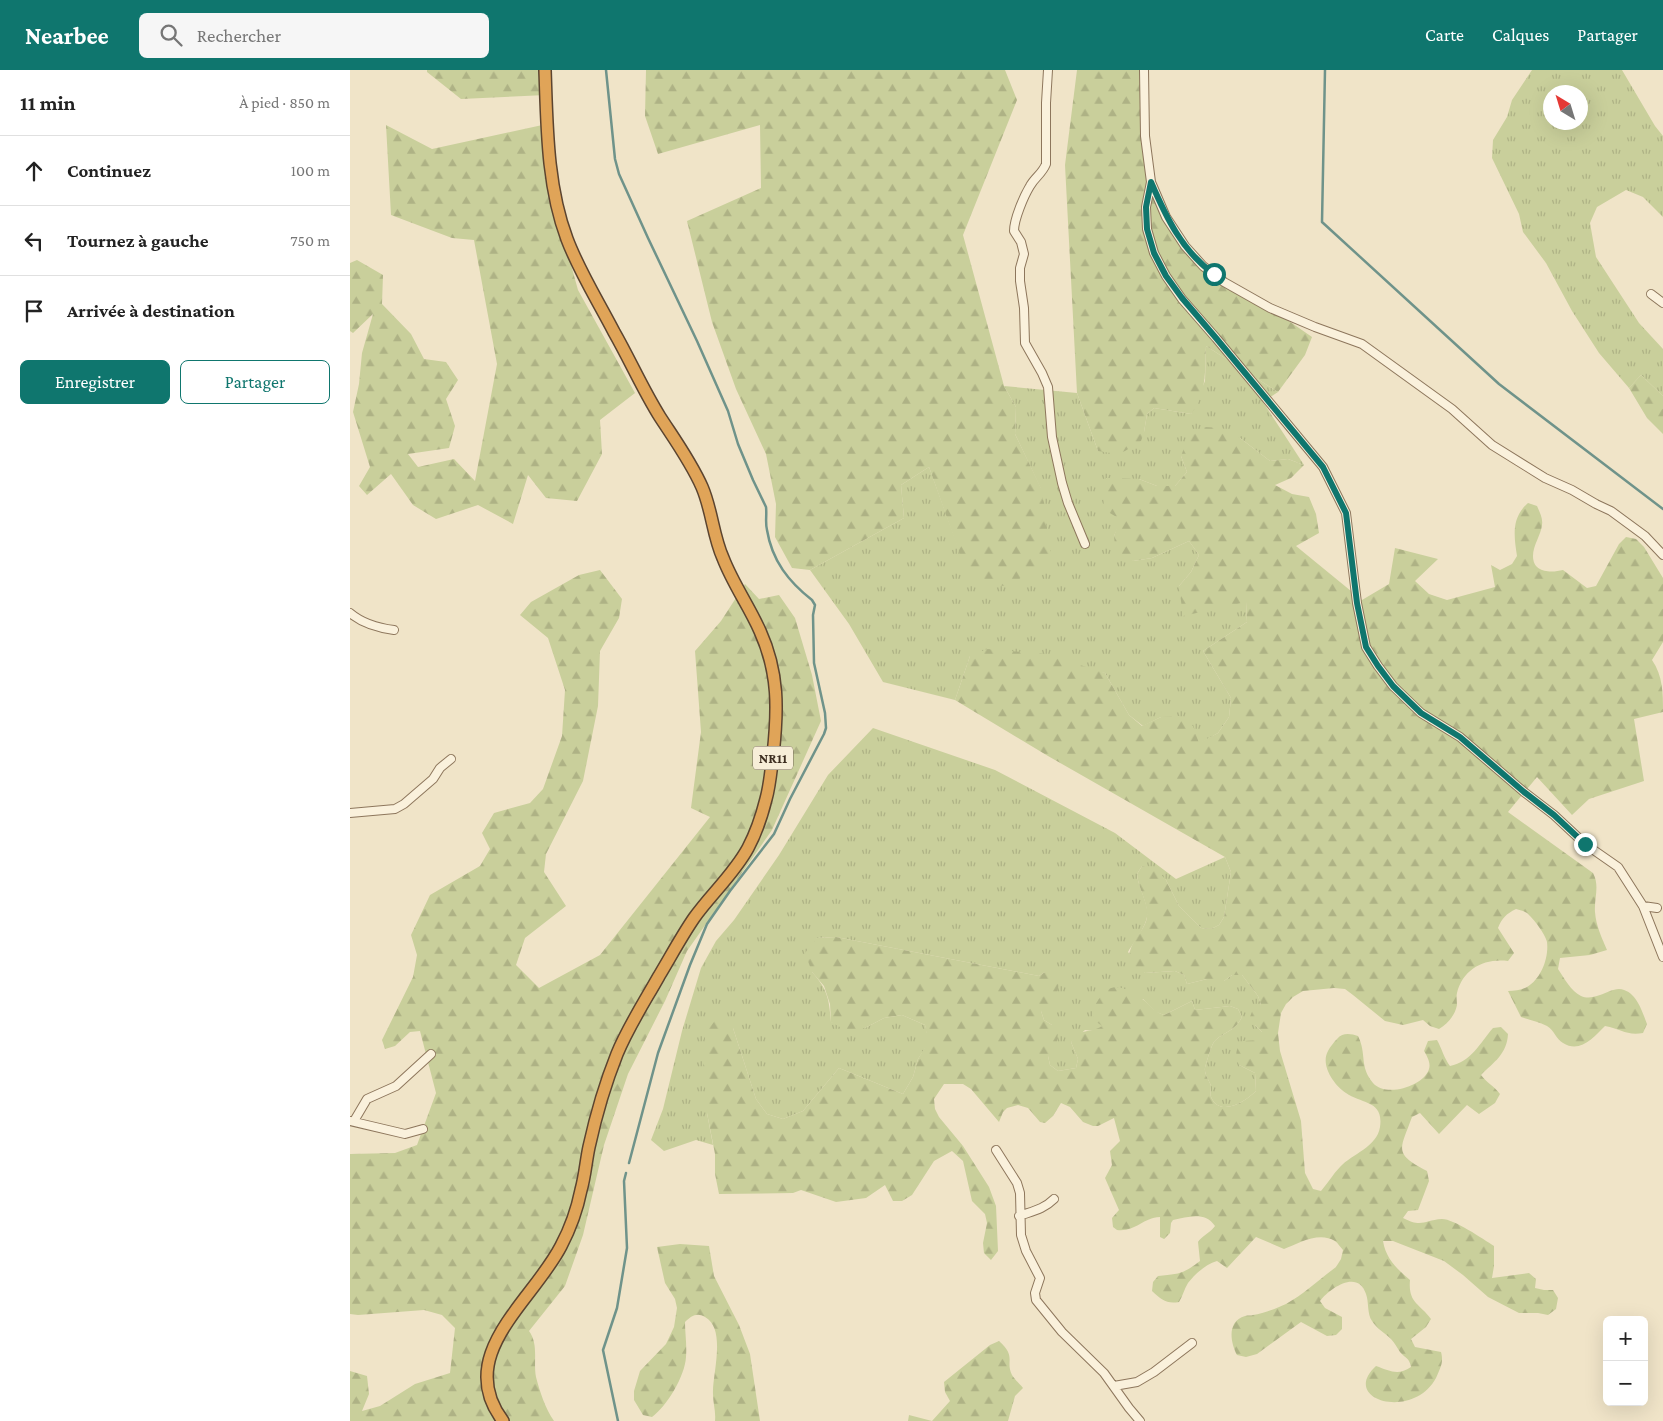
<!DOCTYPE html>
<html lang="fr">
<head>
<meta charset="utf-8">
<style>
	:root { --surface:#fff; --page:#f6f6f6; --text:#222; --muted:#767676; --line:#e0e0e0; --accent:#0f766e }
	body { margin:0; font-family:"Crimson Pro",serif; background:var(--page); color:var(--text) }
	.controls { position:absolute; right:15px; bottom:15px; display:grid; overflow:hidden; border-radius:8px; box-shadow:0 5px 20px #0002 }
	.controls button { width:45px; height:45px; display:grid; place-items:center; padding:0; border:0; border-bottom:1px solid var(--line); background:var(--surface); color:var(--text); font:25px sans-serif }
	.compass { position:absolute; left:1193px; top:15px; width:45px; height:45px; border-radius:50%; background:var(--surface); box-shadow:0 5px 20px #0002; rotate:322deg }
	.stop { position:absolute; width:15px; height:15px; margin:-11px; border:4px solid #0f766e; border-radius:50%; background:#fff }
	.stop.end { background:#0f766e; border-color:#fff; box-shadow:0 1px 5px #0008 }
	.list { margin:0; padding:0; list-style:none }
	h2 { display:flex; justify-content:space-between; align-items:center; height:65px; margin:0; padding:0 20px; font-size:21px }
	h2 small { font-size:16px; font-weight:400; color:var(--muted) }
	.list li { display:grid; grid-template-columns:32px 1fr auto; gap:15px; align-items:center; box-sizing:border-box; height:70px; padding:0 20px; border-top:1px solid var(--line) }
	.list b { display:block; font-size:19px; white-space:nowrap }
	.list em { font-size:16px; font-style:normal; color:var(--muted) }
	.actions { display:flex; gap:10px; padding:15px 20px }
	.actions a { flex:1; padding:11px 0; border:1px solid var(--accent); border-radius:8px; text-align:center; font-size:18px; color:var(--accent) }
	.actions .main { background:var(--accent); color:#fff }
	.icon { flex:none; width:28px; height:28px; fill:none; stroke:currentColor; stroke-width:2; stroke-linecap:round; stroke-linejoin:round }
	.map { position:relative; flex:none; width:1313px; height:1351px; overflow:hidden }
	header { display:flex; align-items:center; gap:30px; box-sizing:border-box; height:70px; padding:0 25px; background:var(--accent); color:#fff }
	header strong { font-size:24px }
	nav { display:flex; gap:28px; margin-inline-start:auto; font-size:18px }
	.search { width:350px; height:45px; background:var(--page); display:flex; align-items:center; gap:12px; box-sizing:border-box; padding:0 18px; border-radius:8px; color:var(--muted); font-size:19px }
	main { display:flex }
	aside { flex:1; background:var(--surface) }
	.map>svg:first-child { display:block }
</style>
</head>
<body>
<header>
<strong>Nearbee</strong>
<div class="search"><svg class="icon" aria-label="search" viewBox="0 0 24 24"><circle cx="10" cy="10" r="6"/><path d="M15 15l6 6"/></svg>Rechercher</div>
<nav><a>Carte</a><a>Calques</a><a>Partager</a></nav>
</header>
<main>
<aside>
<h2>11 min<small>À pied · 850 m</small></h2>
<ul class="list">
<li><svg class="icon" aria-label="ahead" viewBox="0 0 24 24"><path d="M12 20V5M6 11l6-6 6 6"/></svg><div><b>Continuez</b></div><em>100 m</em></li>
<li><svg class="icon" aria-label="left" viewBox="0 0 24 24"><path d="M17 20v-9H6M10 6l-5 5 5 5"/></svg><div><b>Tournez à gauche</b></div><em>750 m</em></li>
<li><svg class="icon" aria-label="arrive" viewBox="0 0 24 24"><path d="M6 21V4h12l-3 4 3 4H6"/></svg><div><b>Arrivée à destination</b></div></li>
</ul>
<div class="actions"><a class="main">Enregistrer</a><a>Partager</a></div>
</aside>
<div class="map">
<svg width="1313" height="1351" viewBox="0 0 1313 1351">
	<defs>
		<pattern id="grass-tufts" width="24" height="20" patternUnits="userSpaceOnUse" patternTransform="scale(1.25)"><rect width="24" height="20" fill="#c9cf9b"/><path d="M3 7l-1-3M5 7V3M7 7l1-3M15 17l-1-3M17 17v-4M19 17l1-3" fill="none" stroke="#aeb285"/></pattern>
		<pattern id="forest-firs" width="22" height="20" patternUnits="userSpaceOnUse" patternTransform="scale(1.25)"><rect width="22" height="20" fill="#c9cf9b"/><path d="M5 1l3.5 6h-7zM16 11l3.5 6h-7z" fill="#aeb285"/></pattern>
	</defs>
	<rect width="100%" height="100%" fill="#f0e4c8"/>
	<!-- grass -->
	<path fill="url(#grass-tufts)" fill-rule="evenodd" d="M1182 0H1272L1305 56 1313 66V147L1293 127 1276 120 1247 137 1240 153 1246 187 1289 253 1313 279V326L1291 305 1279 318 1249 283 1222 241 1196 193 1173 162 1169 144 1142 88 1143 70 1157 47 1162 30ZM1200 22H1230V52H1200Z
		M856 276 928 322 913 332 954 395 938 389 920 391 890 368 831 386 837 402 825 416H807L789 409 764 466 783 491 802 488 839 471 849 485 841 502 829 516 896 532 897 552 853 581 881 628 879 647 868 663 849 674 811 647 793 656 779 645 755 603 620 586 605 630 533 612 499 554 460 500 554 448 551 415 579 397 620 510 691 419 665 364 666 337 654 316 727 323 748 381 794 362 797 344 804 338 841 344 855 311Z
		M523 658 645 700 765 763 826 809 875 787 881 802 874 847 869 855 861 859 851 858 829 836 816 810 792 796 787 804C788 816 795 827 797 839 800 853 785 870 778 882L795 903 825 901 834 905 837 914 857 909 874 911 882 905H892L908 926 911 935 905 955 912 962V970L889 995 905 1003 906 1021C896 1031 870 1048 861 1027 860 1024 861 1020 861 1016 859 1010 854 1004 855 998 856 994 861 976 864 972 872 962 884 963 892 947L888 939 880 936 845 940 842 931 814 945 806 942 793 929 745 961 735 960 721 972 728 989 726 998 708 1001 700 995 698 986 702 955 694 950 691 941 695 902 689 906 486 867 467 868 462 902C478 920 479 929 481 952L515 958 534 948 552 945 575 955 579 972 568 989 563 1007 553 1024 489 998 453 1041 433 1049 417 1044 406 1029 383 958 357 1043 363 1075 346 1070 314 1081 301 1070 313 1039 332 961 351 898 366 871 384 850 429 785 478 705Z"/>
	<!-- forest -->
	<path fill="url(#forest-firs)" d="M77 0H195L196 25 111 29 77 2Z
		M296 0H655L667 30 613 165 654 316 666 337 665 364 691 418 702 493 654 516 619 510 579 397 551 415 554 448 460 500 442 498 425 467 426 434 416 384 386 319 362 252 337 151 411 118 410 55 308 84 295 46Z
		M727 0H794L801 112 816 147 853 196 920 238 962 267 955 285 928 322 856 276C855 299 857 325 841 344L804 338 797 344 794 362 791 371 775 381 767 384 748 381 727 323 715 95Z
		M197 54 207 144 228 220 285 323 250 350 252 384 227 431 196 428 178 405 163 454 128 435 86 449 63 435 41 404 17 425 9 416 20 397 3 342 9 314 12 283 23 244 3 263 0 261V193L7 190 33 205 32 234 61 264 74 289 96 292 108 310 96 329 105 356 99 378 58 384 68 397 104 389 125 411 147 294 124 170 102 168 41 145 36 55 82 79Z
		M1291 305 1313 326V364L1297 348 1279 318Z
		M854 357 872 358 890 368 920 391 938 389 954 395 941 408 925 415 942 424 959 427 966 444 969 463 946 476 1012 530 1039 514 1045 478 1088 489 1065 511 1079 524 1097 530 1145 517 1141 495 1150 500 1162 494 1167 486C1164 466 1161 448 1178 433L1187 436C1190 443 1193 448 1192 455 1191 465 1183 475 1183 486 1183 503 1201 503 1213 500L1237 518 1246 516 1269 474 1276 467 1286 469 1294 477 1313 508V572L1302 590C1313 606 1313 623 1313 642L1284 649 1294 711 1239 729 1222 745 1187 707 1158 742 1243 803C1250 816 1244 828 1245 842 1246 856 1252 868 1257 880L1240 885 1210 888 1208 899C1214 908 1221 921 1231 926 1238 929 1243 927 1250 925 1256 923 1263 919 1269 919 1286 920 1292 941 1297 954L1293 963C1277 966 1271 959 1255 956 1244 967 1230 984 1213 973 1206 969 1204 960 1197 956 1189 952 1179 950 1171 947L1158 921C1164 921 1171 920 1177 917 1191 909 1199 888 1197 872 1196 865 1183 848 1177 843 1174 841 1170 840 1166 839 1156 844 1152 848 1148 858L1164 883 1158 891C1134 888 1113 899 1107 923 1106 927 1107 931 1107 935 1105 946 1097 954 1089 959L1080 956 1073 950 1053 955 1035 951 1003 925 995 919 984 918 953 921 943 927 936 934 931 943 928 963 930 981 951 1051 955 1103 963 1119 971 1121C978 1113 983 1104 990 1097 1002 1084 1027 1077 1030 1057 1034 1030 1011 1034 996 1023 984 1015 970 995 978 981 980 977 984 972 987 969 993 962 1001 964 1008 966 1017 984 1009 996 1023 1013 1036 1028 1074 1016 1079 999 1081 993 1077 986 1074 981L1078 971 1087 970C1092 979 1094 988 1100 996 1121 992 1130 973 1143 958L1151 957 1158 964C1157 984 1144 992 1131 1005 1137 1013 1144 1016 1150 1024L1145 1033 1129 1044 1117 1035 1089 1064 1070 1043 1062 1047C1050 1080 1043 1083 1077 1101L1079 1111 1068 1140 1058 1141 1053 1148C1072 1158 1074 1150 1092 1149 1104 1149 1133 1169 1144 1176V1196L1142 1208 1179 1203 1186 1209 1185 1218 1194 1220H1203L1208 1228 1206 1239 1198 1245 1188 1243H1169L1138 1227 1113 1205 1094 1191 1043 1171H1033C1036 1189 1047 1199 1060 1210 1058 1233 1069 1233 1081 1249L1076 1257 1061 1269 1065 1277 1091 1282C1094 1293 1090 1298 1086 1308 1063 1351 989 1330 1026 1296 1040 1301 1048 1306 1061 1297 1059 1287 1056 1289 1050 1282 1047 1278 1045 1273 1041 1269 1035 1263 1027 1259 1022 1251 1017 1244 1019 1232 1016 1224 1008 1199 980 1218 970 1231L975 1238 992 1247V1259L986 1265 977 1266 951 1252 907 1284 896 1287 887 1285C880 1272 877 1251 895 1246 898 1245 901 1246 903 1245 913 1244 927 1238 936 1234 954 1224 970 1209 986 1197L991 1189 993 1180C990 1177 988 1173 985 1171 969 1161 949 1173 934 1179L906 1167 877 1198 867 1191C856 1194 845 1204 838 1213 834 1219 833 1226 829 1232 816 1234 812 1230 802 1221L803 1212 808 1206C829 1204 833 1204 850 1191L848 1172C853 1165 860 1163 865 1156 855 1141 838 1147 823 1150L821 1153 820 1163 814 1169 810 1167V1147C792 1148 786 1162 767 1160L763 1157 762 1148 769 1140 755 1108 762 1095 760 1081 770 1071 764 1048 748 1056H743L733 1052 720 1037 711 1033 703 1046 695 1053 690 1052 678 1038 668 1035 657 1038 653 1042 649 1052 621 1019 613 1014H594L584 1029 585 1039 589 1047 613 1076 639 1117 646 1136 648 1181 641 1190 634 1183 633 1173 637 1153 635 1144 622 1131 613 1091 602 1081 584 1091 562 1125 552 1131H543L535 1115 516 1128 486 1132 451 1120 443 1123 369 1124 365 1104V1084L357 1043 353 982 356 962 367 948 383 958 406 1029 417 1044 433 1049 453 1041 489 998 553 1024 563 1007 568 989 578 972 575 955 552 945 534 948 515 958 497 961 481 952 480 934 474 916 462 902 455 883 467 868 486 867 689 906 695 902 703 905 709 912 706 930 691 941 694 950 702 955 708 962 706 981 698 986 700 995 708 1001 726 998 728 989 721 972C732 956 738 965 752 956L744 950 742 941C752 923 759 910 781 922 786 925 791 928 795 931 802 937 805 942 814 945L842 931 845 940 880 936 888 939 892 947C884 963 872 962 864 972 861 976 856 994 855 998 854 1004 859 1010 861 1016 861 1020 860 1024 861 1027 870 1048 896 1031 906 1021L905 1003 889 995C885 985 885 979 893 971L912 970V962L905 955 900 947 903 939 911 935 908 926 892 905H882L874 911 865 914 857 909 837 914 834 905 825 901 795 903 779 893C777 871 796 862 797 846 798 832 788 818 787 804L792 796 804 797 816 810 829 836 851 858 861 859 869 855 874 847 881 802 875 787 698 686 605 630 620 586 637 579 696 584 755 603 779 645 792 656 811 647 829 646 843 656 849 673 868 663 879 647 881 628 853 581 897 552 896 532 833 546 829 516 841 502 849 485 839 471 802 488 783 491 766 485 764 466 770 449 753 439 756 408 789 409 807 416H825L837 402 831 386 838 368Z
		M250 500 272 529 269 548 250 581 248 636 233 711 196 784 194 802 216 836 175 868 166 895 189 918 250 885 360 747 341 738 351 662 345 581 371 551 395 514 409 529 429 525 445 548 462 605 471 651 422 760 337 881 315 931 278 1004 254 1075 233 1165 215 1216 179 1261C189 1275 183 1291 186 1307 190 1322 195 1338 204 1351H0V1301L17 1306 19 1324 12 1341 30 1336 65 1314 100 1303 105 1258 92 1245 74 1240 8 1245 0 1244V1084L45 1083 67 1075 86 1023 70 961 60 962 45 976 35 979 32 970 63 907 67 885 61 865 80 825 130 796 140 779 132 763 144 743 180 733 193 719 212 666 215 620 198 568 170 545 181 532 229 505Z
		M330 1174 359 1176 364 1206 389 1255 400 1284 410 1351H365C366 1341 363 1334 363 1324 362 1305 377 1259 355 1247 347 1242 341 1246 335 1252 335 1263 337 1275 336 1287 335 1306 317 1336 302 1347L293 1345 284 1330V1321L290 1301 316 1274 324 1257 327 1238 325 1229 315 1213 307 1177Z
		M649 1271C667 1287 655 1291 662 1305 665 1310 670 1314 673 1318L665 1326 658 1351H558L559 1345 582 1351 600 1331 595 1322 594 1312 640 1275Z"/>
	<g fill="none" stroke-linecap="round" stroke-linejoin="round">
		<!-- stream -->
		<path stroke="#6f938a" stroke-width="2.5" d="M256 0 265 89 269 104 298 168 347 271 378 341 388 374 403 410 416 437C417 445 415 453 417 460 422 491 439 512 462 530L465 535 463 545 464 593 475 643 476 658 474 664 440 729 424 764 380 821 357 854 340 895 308 983 279 1093
			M975 0 972 152 1149 314 1313 439
			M268 1351 253 1280 267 1238 277 1178 274 1111 276 1103"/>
		<!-- minor casing -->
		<g stroke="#8d765c" stroke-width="10">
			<path id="minor" d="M698 0 696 33V94C692 104 685 107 680 116 674 126 664 149 664 161L671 172 674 184 670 198V211L674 238 675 273 692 303 698 317 702 367 712 413 718 433 735 474
				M794 0 795 66 801 112 816 147 835 176 853 196 874 212 920 238 965 257 1012 274 1102 339 1142 375 1195 408 1222 420 1246 434 1261 441 1295 466 1313 485
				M801 112 796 137 797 159 804 183 816 206 832 229 866 268 973 397 996 443 1007 533 1016 577 1028 596 1043 616 1071 643 1110 667 1174 722 1204 745 1235 774 1268 797 1293 836 1313 887
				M1301 224 1313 233
				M0 543C13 554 28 558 44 560
				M0 743 45 739 54 734 83 709 90 698 101 689
				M1293 836 1307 838
				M0 1051 55 1064 73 1059
				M4 1051 17 1029 46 1016 81 984
				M646 1080 667 1113 670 1123 671 1165 676 1181 690 1208 685 1223 686 1230 712 1262 754 1303 779 1338 790 1351
				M669 1146C683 1141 694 1139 704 1129
				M764 1316 787 1312 804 1302 842 1273"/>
		</g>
		<!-- highway casing -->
		<g stroke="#5b4430" stroke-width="14">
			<path id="highway" d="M153 1351C103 1285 183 1231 211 1176 220 1159 227 1140 231 1120 235 1106 236 1091 239 1077 246 1045 255 1014 267 984 278 957 295 931 309 906 321 886 331 867 344 848 361 824 384 804 398 778 406 763 412 745 416 729 420 715 421 699 423 685 428 640 429 603 410 561 399 536 383 514 373 488 363 466 362 440 352 417 341 392 325 370 310 347 293 320 280 290 264 262 248 231 229 201 217 169 197 116 197 56 195 0"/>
		</g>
		<!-- minor -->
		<use href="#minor" stroke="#faf1dc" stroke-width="8"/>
		<!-- highway -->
		<use href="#highway" stroke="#e0a458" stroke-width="11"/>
	</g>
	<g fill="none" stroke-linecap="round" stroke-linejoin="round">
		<!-- route -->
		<path stroke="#0f766e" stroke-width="6" d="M864 204C832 181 816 147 801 112L796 137 797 159 804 183 816 206 832 228 866 268 973 397 996 443 1007 533 1016 577 1028 596 1043 616 1071 643 1110 667 1174 722 1204 745 1235 774"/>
	</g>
	<g text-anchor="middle" stroke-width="4" stroke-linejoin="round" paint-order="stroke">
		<!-- shield labels -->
		<rect fill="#f7eed8" stroke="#756857" stroke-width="1" x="403" y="676.5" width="40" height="23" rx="4"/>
		<g font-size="14" font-weight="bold" fill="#3d2e20">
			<text x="423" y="693">NR11</text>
		</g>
	</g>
</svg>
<div class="controls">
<button>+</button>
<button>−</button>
</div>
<svg class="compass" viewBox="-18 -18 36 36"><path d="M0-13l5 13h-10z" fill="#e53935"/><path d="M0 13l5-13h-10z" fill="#767676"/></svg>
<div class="stop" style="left:864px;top:204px"></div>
<div class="stop end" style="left:1235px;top:774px"></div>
</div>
</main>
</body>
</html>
